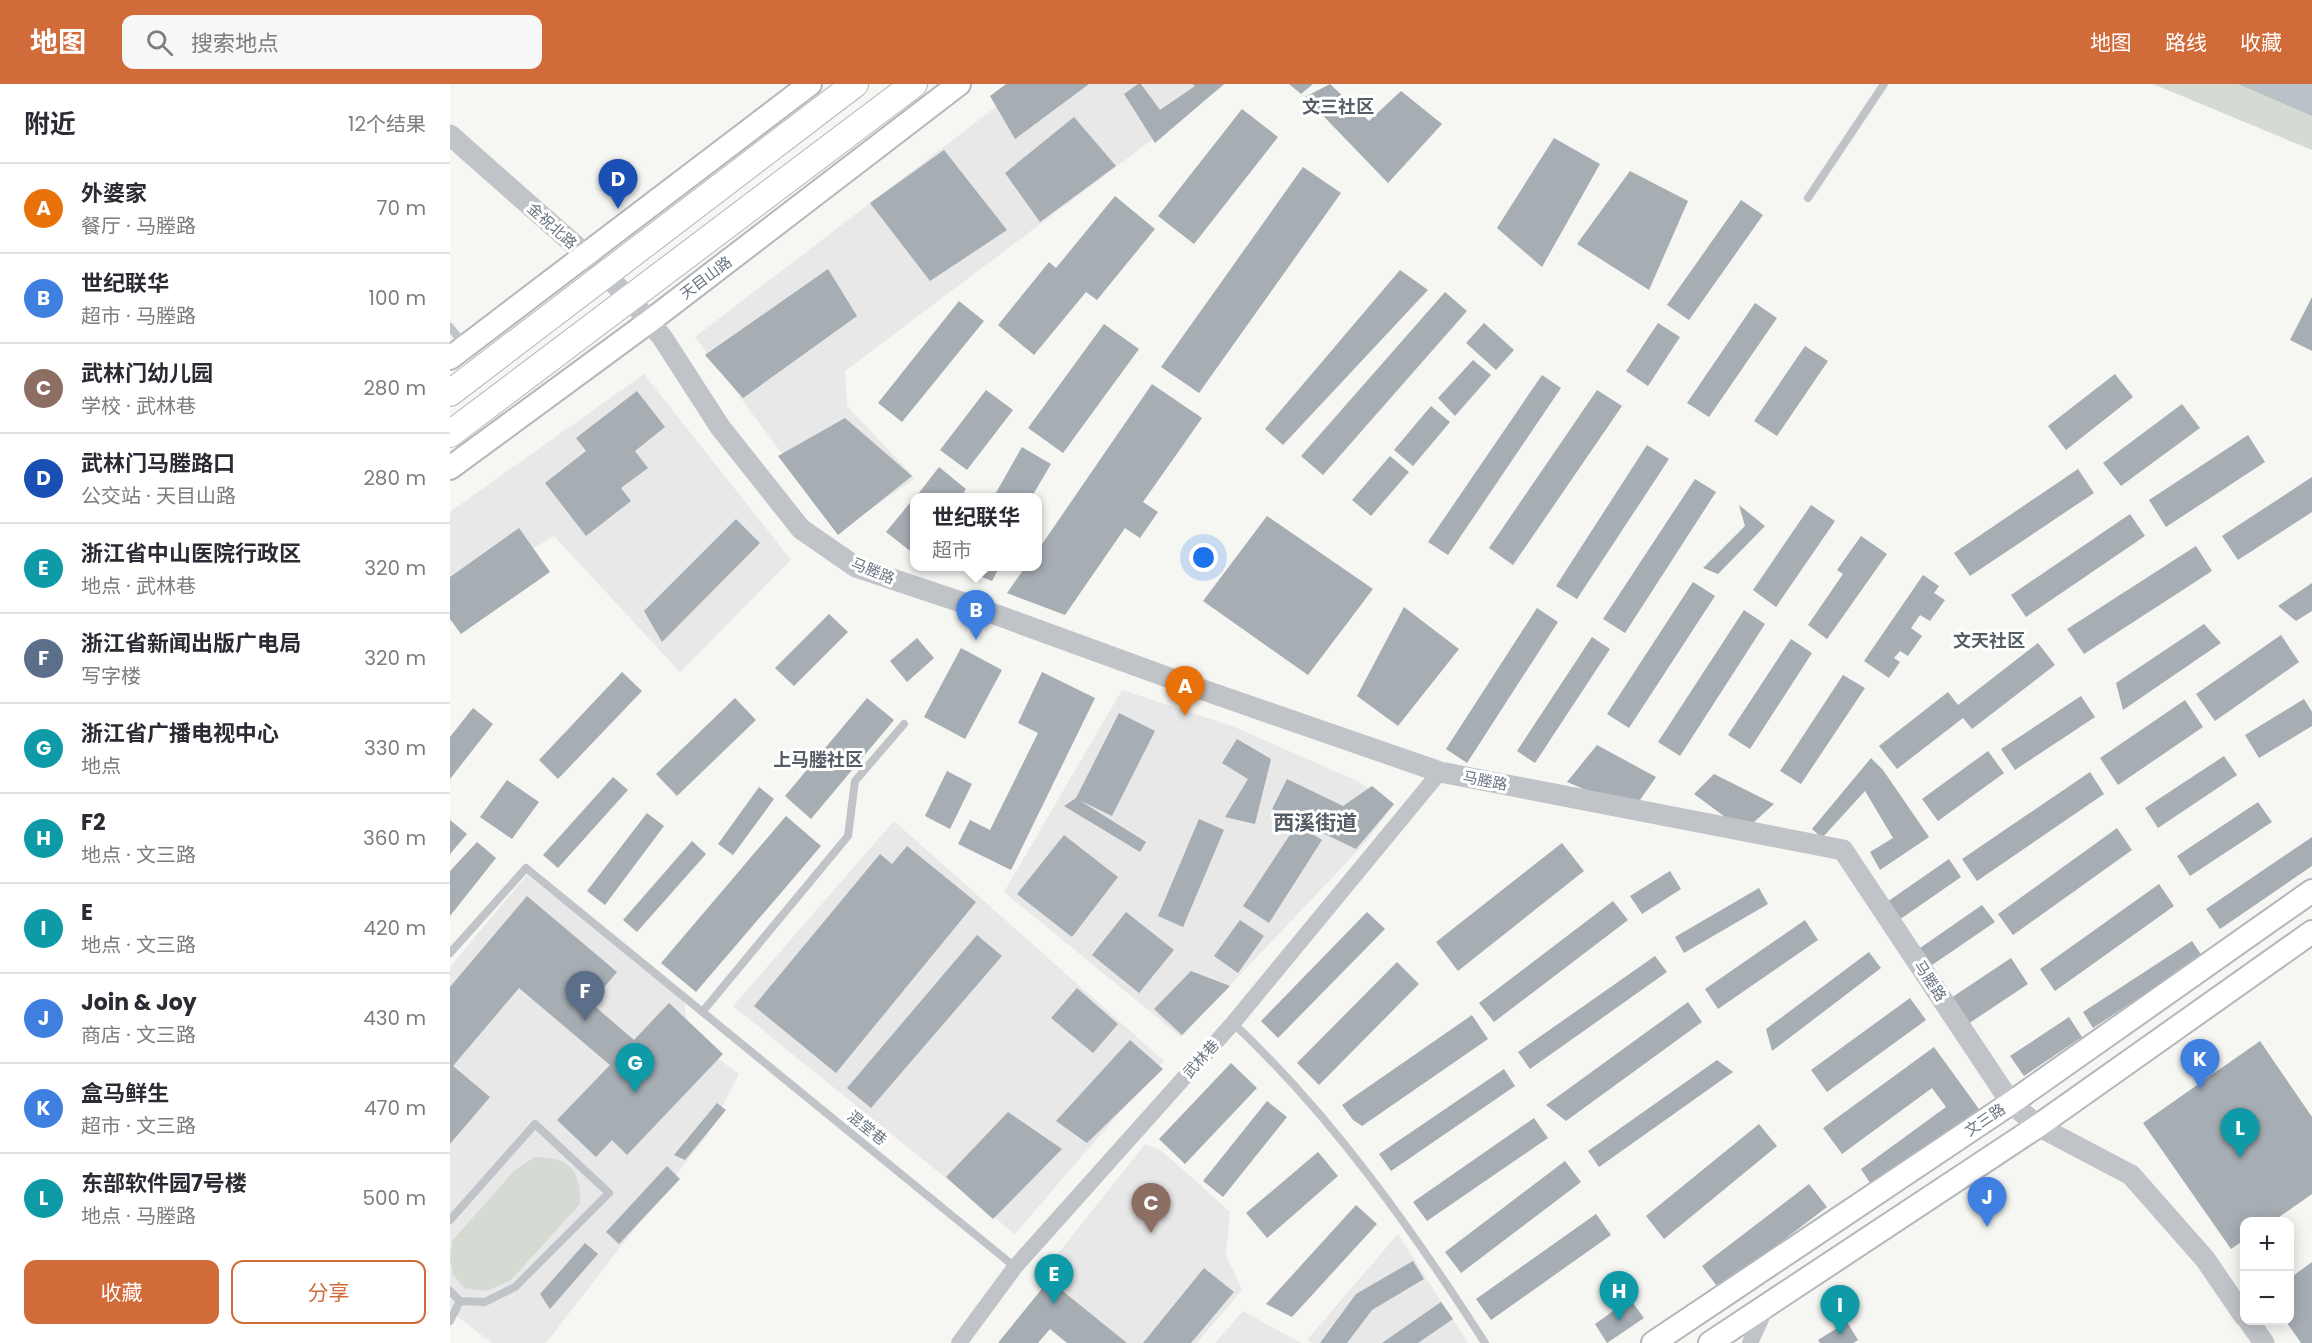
<!DOCTYPE html>
<html lang="zh">
<head>
<meta charset="utf-8">
<style>
	:root { --surface:#fff; --page:#f7f7f7; --text:#2b2b33; --muted:#7c7c81; --line:#e1e1e2; --accent:#d16b39 }
	body { margin:0; font-family:Poppins,"Noto Sans SC",sans-serif; background:var(--page); color:var(--text) }
	.controls { position:absolute; right:18px; bottom:18px; display:grid; overflow:hidden; border-radius:12px; box-shadow:0 3px 15px #0003 }
	.controls button { width:54px; height:54px; display:grid; place-items:center; padding:0; border:0; border-bottom:2px solid var(--line); background:var(--surface); color:var(--text); font:30px sans-serif }
	.you { position:absolute; left:754px; top:474px; width:21px; height:21px; margin:-15px; border:4px solid #fff; border-radius:50%; background:#1a73e8; box-shadow:0 0 0 9px #1a73e833 }
	.badge { display:grid; place-items:center; width:39px; height:39px; border-radius:50%; background:var(--accent); color:#fff; font-size:20px; font-weight:700 }
	.pin { position:absolute; translate:-50% -50px; filter:drop-shadow(0 2px 3px #0008) }
	.pin::after { content:''; position:absolute; top:32px; width:21px; height:18px; background:inherit; clip-path:polygon(0 0,100% 0,50% 100%) }
	.popup { position:absolute; left:460px; top:409px; width:132px; height:78px; box-sizing:border-box; display:grid; place-content:center; border-radius:12px; background:var(--surface); filter:drop-shadow(0 2px 4px #0005); font-size:20px; white-space:nowrap; color:var(--muted) }
	.popup b { font-size:22px; color:var(--text) }
	.popup::after { content:''; position:absolute; left:50%; top:100%; margin-left:-12px; border:12px solid transparent; border-top-color:var(--surface) }
	.list { margin:0; padding:0; list-style:none }
	h2 { display:flex; justify-content:space-between; align-items:center; height:78px; margin:0; padding:0 24px; font-size:26px }
	h2 small { font-size:20px; font-weight:400; color:var(--muted) }
	.list li { display:grid; grid-template-columns:39px 1fr auto; gap:18px; align-items:center; box-sizing:border-box; height:90px; padding:0 24px; border-top:2px solid var(--line) }
	.list b { display:block; font-size:22px; white-space:nowrap }
	.list p { margin:0; font-size:20px; white-space:nowrap; color:var(--muted) }
	.list em { font-size:20px; font-style:normal; color:var(--muted) }
	.actions { display:flex; gap:12px; padding:18px 24px }
	.actions a { flex:1; padding:14px 0; border:2px solid var(--accent); border-radius:12px; text-align:center; font-size:21px; color:var(--accent) }
	.actions .main { background:var(--accent); color:#fff }
	.icon { flex:none; width:33px; height:33px; fill:none; stroke:currentColor; stroke-width:2; stroke-linecap:round; stroke-linejoin:round }
	.map { position:relative; flex:none; width:1862px; height:1259px; overflow:hidden }
	header { display:flex; align-items:center; gap:36px; box-sizing:border-box; height:84px; padding:0 30px; background:var(--accent); color:#fff }
	header strong { font-size:28px }
	nav { display:flex; gap:33px; margin-inline-start:auto; font-size:21px }
	.search { width:420px; height:54px; background:var(--page); display:flex; align-items:center; gap:15px; box-sizing:border-box; padding:0 21px; border-radius:12px; color:var(--muted); font-size:22px }
	main { display:flex }
	aside { flex:1; background:var(--surface) }
	.map>svg:first-child { display:block }
</style>
</head>
<body>
<header>
<strong>地图</strong>
<div class="search"><svg class="icon" aria-label="search" viewBox="0 0 24 24"><circle cx="10" cy="10" r="6"/><path d="M15 15l6 6"/></svg>搜索地点</div>
<nav><a>地图</a><a>路线</a><a>收藏</a></nav>
</header>
<main>
<aside>
<h2>附近<small>12个结果</small></h2>
<ul class="list">
<li><span class="badge" style="background:#e8710a">A</span><div><b>外婆家</b><p>餐厅 · 马塍路</p></div><em>70 m</em></li>
<li><span class="badge" style="background:#3f7fe0">B</span><div><b>世纪联华</b><p>超市 · 马塍路</p></div><em>100 m</em></li>
<li><span class="badge" style="background:#8d6e63">C</span><div><b>武林门幼儿园</b><p>学校 · 武林巷</p></div><em>280 m</em></li>
<li><span class="badge" style="background:#1a4fb4">D</span><div><b>武林门马塍路口</b><p>公交站 · 天目山路</p></div><em>280 m</em></li>
<li><span class="badge" style="background:#0f9aa8">E</span><div><b>浙江省中山医院行政区</b><p>地点 · 武林巷</p></div><em>320 m</em></li>
<li><span class="badge" style="background:#5c6f8a">F</span><div><b>浙江省新闻出版广电局</b><p>写字楼</p></div><em>320 m</em></li>
<li><span class="badge" style="background:#0f9aa8">G</span><div><b>浙江省广播电视中心</b><p>地点</p></div><em>330 m</em></li>
<li><span class="badge" style="background:#0f9aa8">H</span><div><b>F2</b><p>地点 · 文三路</p></div><em>360 m</em></li>
<li><span class="badge" style="background:#0f9aa8">I</span><div><b>E</b><p>地点 · 文三路</p></div><em>420 m</em></li>
<li><span class="badge" style="background:#3f7fe0">J</span><div><b>Join &amp; Joy</b><p>商店 · 文三路</p></div><em>430 m</em></li>
<li><span class="badge" style="background:#3f7fe0">K</span><div><b>盒马鲜生</b><p>超市 · 文三路</p></div><em>470 m</em></li>
<li><span class="badge" style="background:#0f9aa8">L</span><div><b>东部软件园7号楼</b><p>地点 · 马塍路</p></div><em>500 m</em></li>
</ul>
<div class="actions"><a class="main">收藏</a><a>分享</a></div>
</aside>
<div class="map">
<svg width="1862" height="1259" viewBox="0 0 1862 1259">
	<rect width="100%" height="100%" fill="#f6f6f3"/>
	<!-- built -->
	<path fill="#e7e8e7" d="M576 0H776L395 287 397 322 465 394 390 447 245 253Z
		M194 290 341 476 230 588 104 452 0 514V428Z
		M672 606 782 642 907 697 944 721 914 760 731 953 554 808Z
		M444 737 714 977 565 1150 283 922Z
		M77 791 233 911 239 954 289 990 258 1050 96 1259H42L0 1227V883Z
		M695 1060 712 1067 780 1128 776 1171 792 1206 747 1259H675L591 1191Z
		M948 1150 1018 1259H863L857 1256Z
		M793 1227 851 1259H765Z"/>
	<!-- green -->
	<path fill="#d5dbd3" d="M1703 0H1862V66Z
		M84 1073C119 1073 131 1085 130 1120L61 1196 37 1207 14 1204 3 1191 0 1174 2 1157 63 1088Z"/>
	<!-- water -->
	<path fill="#b9c2c7" d="M1788 0H1862V32Z"/>
	<!-- building -->
	<path fill="#a6adb3" d="M556 0H639L565 55 540 12Z
		M688 0H691L710 26 745 2 742 0H774L705 59 674 10Z
		M839 0H863L851 10Z
		M880 0 919 37 951 7 992 40 938 99 855 13Z
		M792 25 828 53 744 160 708 132Z
		M624 33 666 82 590 138 555 89Z
		M1104 54 1150 80 1092 183 1047 144Z
		M494 66 557 146 480 197 420 119Z
		M853 83 891 109 749 309 711 283Z
		M1180 87 1238 117 1199 206 1127 160Z
		M665 112 705 145 647 216 636 208 584 271 548 241 599 178 606 184Z
		M1291 116 1313 131 1239 236 1217 221Z
		M378 185 407 232 293 314 255 271Z
		M950 186 978 206 833 361 815 345Z
		M995 208 1017 227 873 391 851 372Z
		M1862 213V267L1840 256Z
		M509 217 534 237 452 338 428 319Z
		M1305 219 1327 234 1259 333 1237 319Z
		M1034 239 1064 266 1046 286 1016 259Z
		M1208 239 1230 253 1198 302 1176 287Z
		M654 240 689 265 613 369 578 344Z
		M1355 262 1378 277 1327 352 1304 337Z
		M1023 276 1041 291 1005 332 988 314Z
		M1665 290 1683 313 1616 366 1598 342Z
		M1092 291 1111 304 998 471 978 458Z
		M702 300 752 334 693 418 708 428 690 454 675 444 615 531 557 509 576 482H588V466Z
		M536 306 563 326 517 386 490 366Z
		M1147 306 1172 322 1063 481 1039 464Z
		M187 307 215 343 185 367 198 384 171 404 181 417 136 452 95 399 136 367 126 354Z
		M1732 320 1750 344 1671 402 1653 379Z
		M981 322 1000 338 963 382 944 366Z
		M395 334 462 392 388 451 328 372Z
		M1798 351 1815 378 1716 443 1699 416Z
		M1197 361 1219 375 1127 515 1106 502Z
		M572 363 601 380 581 414H543Z
		M940 372 959 388 921 432 902 416Z
		M489 383 516 405 510 414H465Z
		M1628 385 1644 409 1520 492 1504 469Z
		M1862 393V428L1788 476 1772 452Z
		M1245 395 1266 408 1175 549 1153 535Z
		M464 414V470L436 448Z
		M1289 421 1315 442 1268 490 1253 484 1295 442Z
		M1361 421 1385 437 1326 523 1303 506Z
		M1680 430 1695 452 1576 533 1561 511Z
		M817 432 923 505 858 591 753 517Z
		M286 435 310 459 212 558 194 527Z
		M69 444 100 488 11 550 0 535V493Z
		M1411 452 1437 470 1377 555 1358 541 1393 490 1387 486Z
		M1746 462 1762 487 1634 570 1617 545Z
		M506 482H550L542 497Z
		M1473 491 1489 502 1484 509 1495 516 1480 537 1470 531 1461 544 1472 552 1458 572 1450 567 1444 574 1450 578 1439 594 1414 577Z
		M1243 498 1265 512 1179 644 1157 630Z
		M1862 499V527L1846 537 1828 522Z
		M954 523 1009 565 948 642 907 612Z
		M1087 524 1108 538 1017 679 996 665Z
		M1294 526 1315 540 1230 672 1208 658Z
		M379 530 398 548 344 602 325 584Z
		M1754 540 1771 559 1673 626 1666 599Z
		M1831 551 1849 578 1765 637 1746 610Z
		M1142 553 1160 565 1085 679 1067 667Z
		M467 554 484 574 457 598 440 577Z
		M1341 555 1362 569 1300 665 1278 651Z
		M1588 559 1605 581 1522 645 1513 634 1447 685 1429 662 1498 608 1508 621Z
		M511 564 552 586 515 655 474 633Z
		M172 588 192 607 108 695 89 676Z
		M592 588 645 614 561 786 508 760 520 736 540 746 588 649 568 639Z
		M1393 591 1415 604 1351 700 1330 687Z
		M1631 612 1645 633 1565 686 1551 665Z
		M285 614 306 636 227 712 206 690Z
		M417 614 444 636 361 735 335 712Z
		M1854 615 1862 628V642L1809 674 1795 651Z
		M1735 616 1753 643 1668 701 1650 674Z
		M23 624 43 640 0 695V653Z
		M669 629 705 647 662 732 629 716 696 758 690 768 614 722 626 714Z
		M787 655 821 675 805 740 775 733 798 695 772 679Z
		M1147 661 1206 693 1183 726 1117 698Z
		M1538 667 1554 689 1488 737 1472 715Z
		M1774 672 1787 691 1708 744 1695 724Z
		M1421 674 1433 686 1479 753 1430 786 1420 768 1443 754 1415 707 1372 754 1362 745Z
		M497 687 522 700 500 745 475 732Z
		M1640 688 1654 710 1527 797 1512 775Z
		M1264 690 1324 720 1294 747 1244 710Z
		M163 693 178 706 108 784 93 771Z
		M837 695 893 722 922 702 944 720 906 765 822 725Z
		M57 696 89 718 62 755 30 733Z
		M309 703 324 715 283 771 268 760Z
		M1808 718 1822 738 1740 792 1727 772Z
		M197 729 214 742 155 821 137 807Z
		M336 732 371 762 246 908 211 879Z
		M749 735 774 746 733 843 708 832Z
		M0 736 17 750 0 770Z
		M847 740 872 756 819 839 793 822Z
		M1667 744 1682 766 1563 851 1548 830Z
		M614 751 668 793 622 853 567 810Z
		M1862 753V782L1770 845 1756 825Z
		M242 757 256 770 187 848 173 836Z
		M27 758 46 774 0 832V787Z
		M1112 759 1134 787 1008 887 986 858Z
		M457 762 526 818 386 989 304 922 430 770 442 780Z
		M1499 775 1511 793 1449 836 1437 818Z
		M1220 787 1231 805 1192 830 1180 812Z
		M1709 800 1724 822 1605 907 1590 885Z
		M1309 804 1318 820 1234 869 1225 853Z
		M77 812 167 888 141 919 184 956 219 919 273 970 177 1071 162 1056 146 1073 107 1036 160 981 69 904 3 982 40 1013 0 1060V903Z
		M1163 817 1178 836 1044 938 1029 919Z
		M1532 821 1545 838 1482 881 1470 864Z
		M676 828 724 866 689 909 642 871Z
		M917 828 935 845 828 954 811 937Z
		M790 836 814 852 788 889 764 872Z
		M1355 836 1368 856 1268 925 1255 905Z
		M527 851 552 872 421 1024 397 1004Z
		M1742 857 1752 872 1643 944 1633 928Z
		M1419 868 1431 884 1322 967 1316 945Z
		M1205 872 1217 888 1080 985 1068 968Z
		M1561 874 1578 900 1518 940 1501 914Z
		M947 878 969 900 869 1001 847 979Z
		M741 887 780 902 732 951 704 925Z
		M627 904 668 940 643 969 601 934Z
		M1460 914 1476 936 1377 1008 1361 986Z
		M1238 918 1252 938 1116 1037 1096 1021Z
		M1022 931 1038 955 912 1042 903 1036 892 1021Z
		M1619 933 1632 953 1574 992 1560 972Z
		M680 956 713 985 637 1059 606 1037Z
		M1810 957 1862 1033V1110L1822 1138H1794V1156L1781 1165 1693 1039Z
		M1484 963 1529 1025 1422 1102 1411 1085 1496 1023 1482 1004 1392 1070 1373 1044Z
		M1267 976 1283 988 1149 1083 1138 1067Z
		M781 979 807 1004 735 1080 709 1055Z
		M1054 985 1065 1002 941 1087 929 1070Z
		M817 1017 837 1033 773 1113 753 1097Z
		M267 1019 276 1026 235 1076 224 1071Z
		M558 1028 612 1065 543 1135 496 1093Z
		M1084 1034 1098 1054 977 1137 963 1118Z
		M1309 1040 1327 1062 1214 1155 1196 1132Z
		M868 1068 888 1092 817 1154 796 1129Z
		M1115 1077 1131 1098 1011 1189 995 1168Z
		M217 1082 230 1095 169 1160 156 1148Z
		M1359 1100 1377 1123 1269 1205 1252 1182Z
		M906 1121 927 1140 842 1233 816 1220Z
		M1146 1130 1161 1151 1041 1236 1026 1215Z
		M135 1159 148 1170 100 1225 90 1210Z
		M963 1177 974 1195 922 1226 897 1259H870L906 1210Z
		M1862 1178V1259H1851L1835 1236H1840V1194Z
		M754 1184 784 1208 741 1259H693Z
		M599 1196 677 1259H617L600 1245 588 1259H548Z
		M1180 1215 1194 1234 1157 1259 1145 1240Z
		M991 1218 1003 1235 968 1259H932Z
		M1397 1238 1408 1256 1403 1259H1370L1368 1256Z"/>
	<g fill="none" stroke-linecap="round" stroke-linejoin="round">
		<!-- secondary casing -->
		<g stroke="#b3b7bb" stroke-width="26">
			<path id="secondary" d="M0 274 360 0
				M0 384 200 237 509 0
				M1203 1259 1561 1019 1862 807
				M1260 1259 1588 1042 1862 848"/>
		</g>
		<!-- primary casing -->
		<g stroke="#b4b7bb" stroke-width="28">
			<path id="primary" d="M0 309 405 0
				M0 350 464 0"/>
		</g>
		<!-- service -->
		<path stroke="#c0c3c7" stroke-width="8" d="M1358 114 1434 0
			M0 243 15 262
			M0 869 76 784 565 1183
			M253 927 398 752 405 697 454 640
			M783 939C882 1032 962 1145 1035 1259
			M0 1136 85 1040 159 1109 65 1203 35 1218 10 1217 0 1207
			M0 1237 10 1217"/>
		<!-- minor -->
		<path stroke="#c0c3c7" stroke-width="16" d="M509 1259 565 1183 783 939 990 688
			M1300 1259 1317 1222"/>
		<!-- tertiary -->
		<path stroke="#c0c3c7" stroke-width="21" d="M0 51 127 163 181 216 212 253 270 343 351 445 406 483 514 519 739 601 990 688 1393 766 1561 1019 1588 1042 1681 1091 1755 1175 1794 1232
			M1798 1236 1814 1259"/>
		<!-- secondary -->
		<use href="#secondary" stroke="#fff" stroke-width="22"/>
		<!-- primary -->
		<use href="#primary" stroke="#fff" stroke-width="26"/>
	</g>
	<g text-anchor="middle" stroke-width="6" stroke-linejoin="round" paint-order="stroke">
		<!-- street labels -->
		<g font-size="15" fill="#687481" stroke="#fff">
			<text transform="translate(102 142) rotate(42)" y="5">金祝北路</text>
			<text transform="translate(256 194) rotate(-37)" y="5">天目山路</text>
			<text transform="translate(423 487) rotate(22)" y="5">马塍路</text>
			<text transform="translate(1035 697) rotate(11)" y="5">马塍路</text>
			<text transform="translate(1480 897) rotate(57)" y="5">马塍路</text>
			<text transform="translate(751 975) rotate(-48)" y="5">武林巷</text>
			<text transform="translate(1535 1036) rotate(-34)" y="5">文三路</text>
			<text transform="translate(417 1044) rotate(39)" y="5">混堂巷</text>
		</g>
		<!-- quarter labels -->
		<g font-size="18" font-weight="bold" fill="#555d67" stroke="#fff">
			<text x="888" y="29">文三社区</text>
			<text x="1539" y="563">文天社区</text>
			<text x="368" y="682">上马塍社区</text>
		</g>
		<!-- district labels -->
		<g font-size="21" font-weight="bold" fill="#555d67" stroke="#fff">
			<text x="865" y="746">西溪街道</text>
		</g>
	</g>
</svg>
<div class="controls">
<button>+</button>
<button>−</button>
</div>
<div class="you"></div>
<div class="pin badge" style="left:735px;top:632px;background:#e8710a">A</div>
<div class="pin badge" style="left:526px;top:556px;background:#3f7fe0">B</div>
<div class="popup"><b>世纪联华</b>超市</div>
<div class="pin badge" style="left:701px;top:1149px;background:#8d6e63">C</div>
<div class="pin badge" style="left:168px;top:125px;background:#1a4fb4">D</div>
<div class="pin badge" style="left:604px;top:1220px;background:#0f9aa8">E</div>
<div class="pin badge" style="left:135px;top:937px;background:#5c6f8a">F</div>
<div class="pin badge" style="left:185px;top:1009px;background:#0f9aa8">G</div>
<div class="pin badge" style="left:1169px;top:1237px;background:#0f9aa8">H</div>
<div class="pin badge" style="left:1390px;top:1251px;background:#0f9aa8">I</div>
<div class="pin badge" style="left:1537px;top:1143px;background:#3f7fe0">J</div>
<div class="pin badge" style="left:1750px;top:1005px;background:#3f7fe0">K</div>
<div class="pin badge" style="left:1790px;top:1074px;background:#0f9aa8">L</div>
</div>
</main>
</body>
</html>
